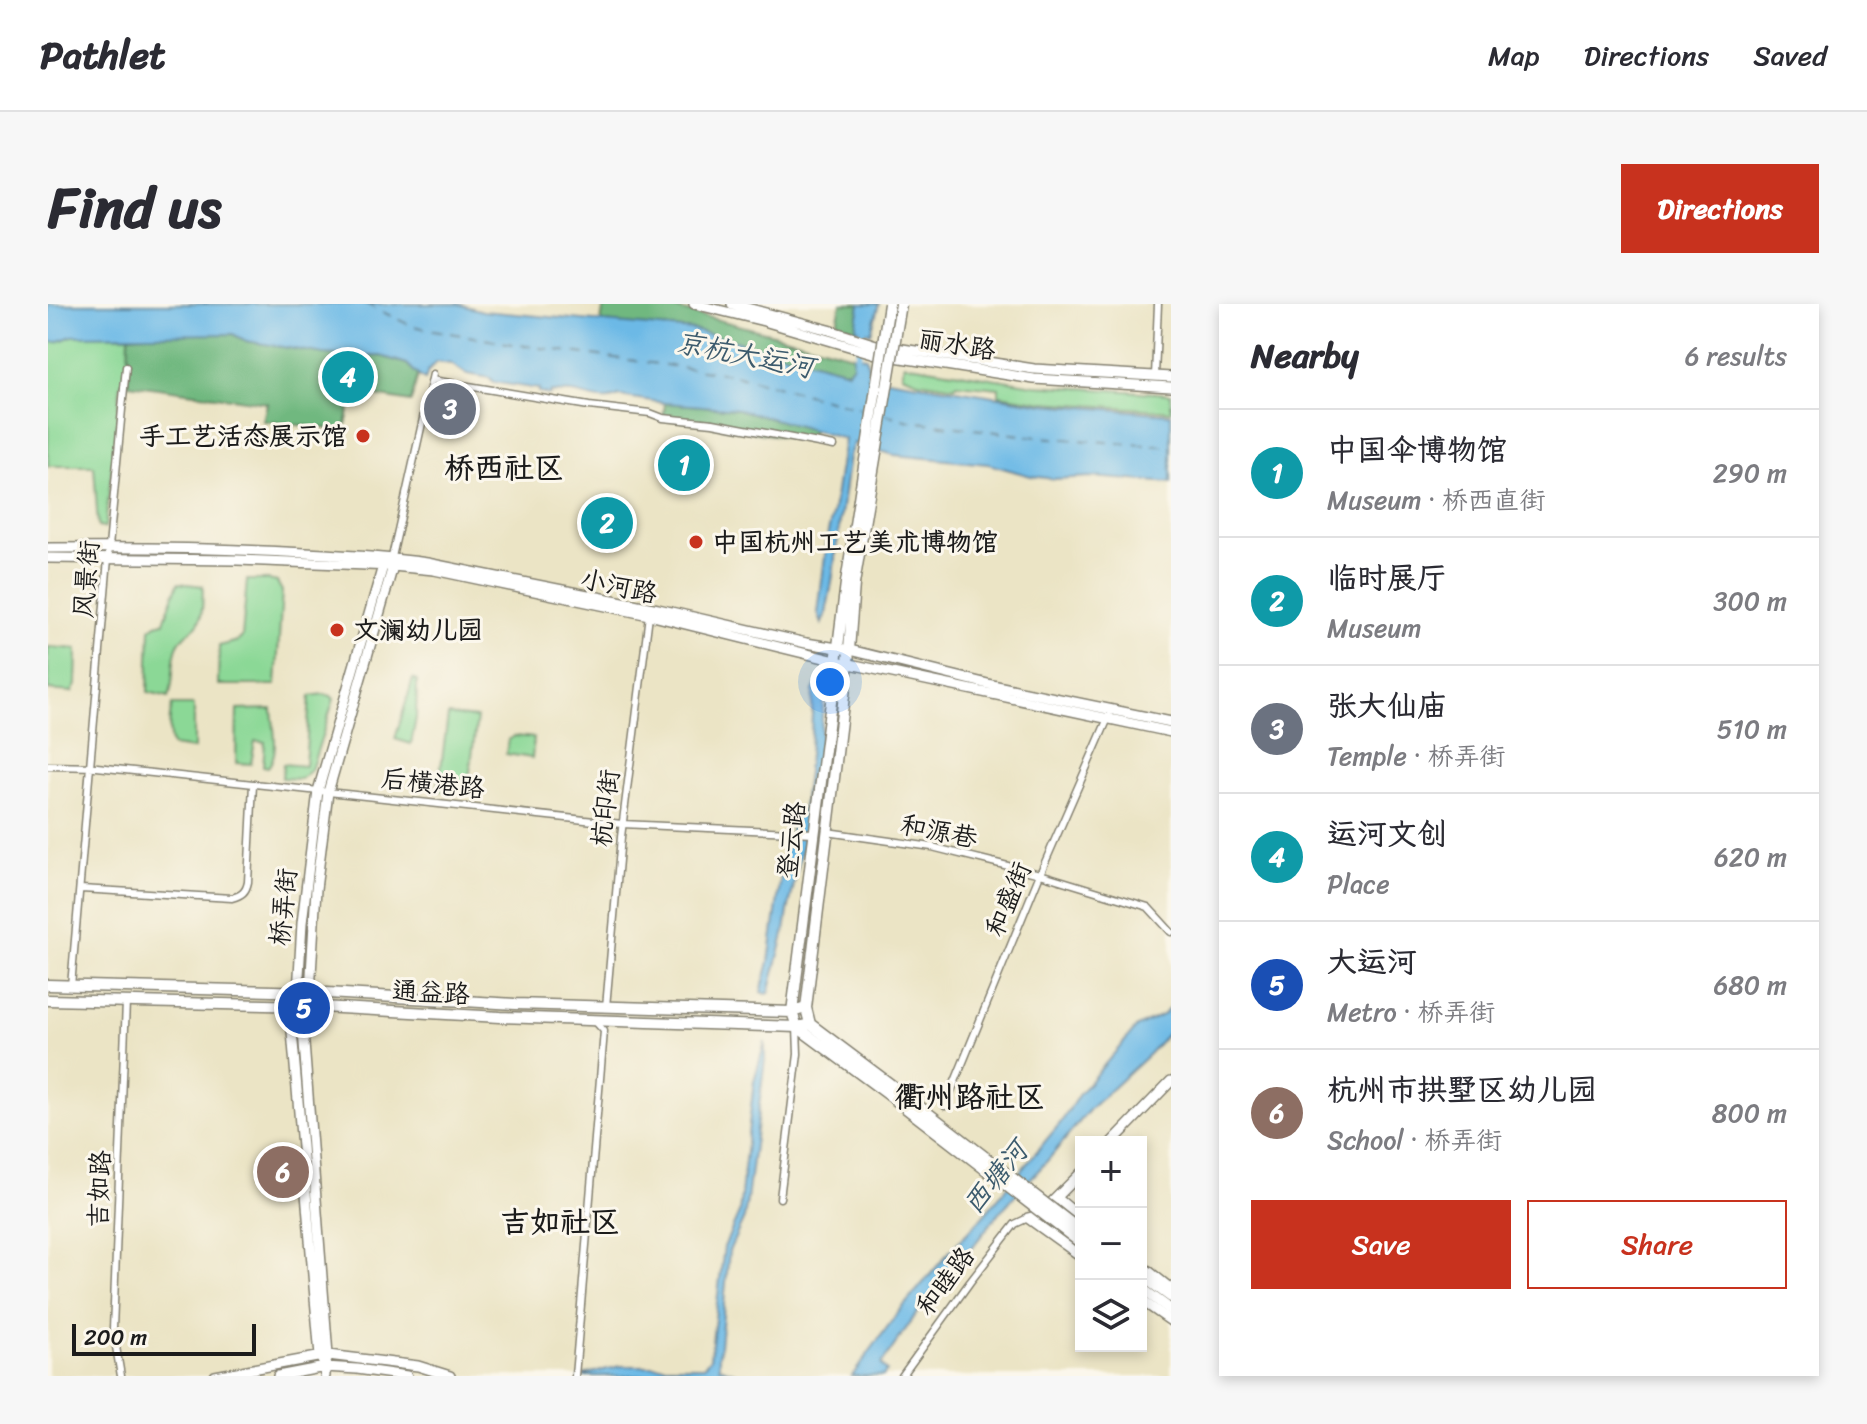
<!DOCTYPE html>
<html lang="en">
<head>
<meta charset="utf-8">
<style>
	:root { --surface:#fff; --page:#f7f7f7; --text:#2b2b33; --muted:#7c7c81; --line:#e1e1e2; --accent:#c8321e }
	body { margin:0; font-family:Sriracha,"LXGW WenKai TC",sans-serif; background:var(--page); color:var(--text) }
	.controls { position:absolute; right:24px; bottom:24px; display:grid; overflow:hidden; border-radius:0px; box-shadow:0 4px 12px #0003 }
	.controls button { width:72px; height:72px; display:grid; place-items:center; padding:0; border:0; border-bottom:2px solid var(--line); background:var(--surface); color:var(--text); font:40px sans-serif }
	.scale { position:absolute; left:24px; bottom:20px; width:184px; box-sizing:border-box; padding-left:8px; border:4px solid #1c1c1c; border-top:0; font-size:22px; line-height:28px; white-space:nowrap; color:#1c1c1c; -webkit-text-stroke:6px #fbf7ec; paint-order:stroke }
	.you { position:absolute; left:782px; top:378px; width:28px; height:28px; margin:-20px; border:6px solid #fff; border-radius:50%; background:#1a73e8; box-shadow:0 0 0 12px #1a73e833 }
	.badge { display:grid; place-items:center; width:52px; height:52px; border-radius:50%; background:var(--accent); color:#fff; font-size:26px; font-weight:700 }
	.pin { position:absolute; translate:-50% -50%; border:4px solid #fff; box-shadow:0 2px 8px #0006 }
	.list { margin:0; padding:0; list-style:none }
	h2 { display:flex; justify-content:space-between; align-items:center; height:104px; margin:0; padding:0 32px; font-size:34px }
	h2 small { font-size:26px; font-weight:400; color:var(--muted) }
	.list li { display:grid; grid-template-columns:52px 1fr auto; gap:24px; align-items:center; box-sizing:border-box; height:128px; padding:0 32px; border-top:2px solid var(--line) }
	.list b { display:block; font-size:30px; white-space:nowrap }
	.list p { margin:0; font-size:26px; white-space:nowrap; color:var(--muted) }
	.list em { font-size:26px; font-style:normal; color:var(--muted) }
	.actions { display:flex; gap:16px; padding:24px 32px }
	.actions a { flex:1; padding:18px 0; border:2px solid var(--accent); border-radius:0px; text-align:center; font-size:28px; color:var(--accent) }
	.actions .main { background:var(--accent); color:#fff }
	.icon { flex:none; width:44px; height:44px; fill:none; stroke:currentColor; stroke-width:2; stroke-linecap:round; stroke-linejoin:round }
	.map { position:relative; flex:none; width:1123px; height:1072px; overflow:hidden; border-radius:0px }
	header { display:flex; align-items:center; gap:48px; box-sizing:border-box; height:112px; padding:0 40px; background:var(--surface); border-bottom:2px solid var(--line) }
	header strong { font-size:38px }
	nav { display:flex; gap:44px; margin-inline-start:auto; font-size:28px }
	.intro { display:flex; align-items:center; justify-content:space-between; box-sizing:border-box; height:192px; padding:0 48px }
	h1 { margin:0; font-size:56px }
	.button { padding:20px 36px; border-radius:0px; background:var(--accent); color:#fff; font-size:28px; font-weight:700 }
	main { display:flex; gap:48px; padding:0 48px }
	aside { flex:1; background:var(--surface); border-radius:0px; box-shadow:0 4px 12px #0003 }
	.map>svg:first-child { display:block }
</style>
</head>
<body>
<header>
<strong>Pathlet</strong>
<nav><a>Map</a><a>Directions</a><a>Saved</a></nav>
</header>
<div class="intro"><h1>Find us</h1><a class="button">Directions</a></div>
<main>
<div class="map">
<svg width="1123" height="1072" viewBox="0 0 1123 1072">
	<rect width="100%" height="100%" fill="#fbf7ec"/>
	<filter id="ink" filterUnits="userSpaceOnUse"><feTurbulence type="fractalNoise" baseFrequency=".0125" numOctaves="2"/><feDisplacementMap in="SourceGraphic" scale="16" xChannelSelector="R" yChannelSelector="G"/><feConvolveMatrix kernelMatrix="1 2 1 2 8 2 1 2 1" color-interpolation-filters="sRGB"/></filter>
	<filter id="wash" filterUnits="userSpaceOnUse"><feTurbulence type="fractalNoise" baseFrequency=".006" numOctaves="4" result="noise"/><feDisplacementMap in="SourceGraphic" scale="32" xChannelSelector="R" yChannelSelector="G"/><feGaussianBlur stdDeviation="1.8" result="paint"/><feColorMatrix in="noise" values="0 0 0 0 0 0 0 0 0 0 0 0 0 0 0 0 0 1.4 0 .05"/><feComposite in="paint" operator="in"/></filter>
	<g filter="url(#wash)">
		<rect width="100%" height="100%" fill="#ebe4c5"/>
		<!-- green -->
		<path fill="#8bd896" stroke="#547a59" stroke-width="2" d="M52 31 81 32 80 80 73 79 57 224 50 223 46 162H0V38H9L24 32Z
			M856 60 986 81 1123 90V107L996 98 951 91V84L908 80 907 83 870 77 854 71Z
			M199 276H220L229 278 234 287 228 381H170L171 342 190 337 194 333Z
			M130 279 155 282C154 293 156 310 150 320 144 328 134 330 129 343 123 359 127 377 121 393L100 388 102 325 108 320 116 318Z
			M0 343 29 345 28 381 24 388 0 386Z
			M365 375 369 377 368 414 363 440 347 435Z
			M276 390 283 392 286 395 263 466 253 475 234 474 235 460 257 462 262 392Z
			M124 401H146V445L124 442C120 431 121 413 124 401Z
			M224 405C225 422 232 449 220 463L215 462 217 438 207 437 203 460 188 459 189 406Z
			M400 411 429 414 419 490 390 486Z
			M467 432 486 434 484 454 458 450 460 436Z"/>
		<!-- forest -->
		<path fill="#70b87f" stroke="#466a4e" stroke-width="2" d="M556 0H605L628 5 805 51V60L800 67 645 26 553 18Z
			M793 0H812L808 25 789 19Z
			M132 29 185 30 198 37 307 53 333 52 359 60 370 71 363 98 305 88 297 126H292L215 117 219 99 80 80 81 32Z
			M617 99 690 105 765 126 762 137 615 114Z"/>
		<!-- water -->
		<path fill="#6cb9e6" stroke="#446a81" stroke-width="2" d="M0 0H410L435 7 645 26 800 67 805 60V51L818 53 820 60V72L996 100 1123 110V179L1044 173 1005 175 983 172 940 160 846 151 806 139 801 151 784 278 778 310 774 320 770 309 780 228 785 208 796 135 690 105 617 99 571 92C555 100 539 91 524 89 516 88 510 89 503 88L502 91 491 89V85L445 78 442 74 419 70 403 60 389 58 380 67 377 76 373 74 359 60 333 52 307 53 276 50 198 37 185 30 24 32 9 38H0Z
			M812 0H831L823 29 808 25Z
			M771 374 776 387 772 441 761 514 740 607 737 627 721 689 719 690 713 688 721 658 736 551 748 507 755 504 763 432 765 387Z
			M1123 702V726L1101 750 1042 805 1000 856 952 908 880 999H876L833 1061 839 1067 835 1072H804L848 1011 902 947 937 910 1014 817 1031 790 1089 723 1116 710Z
			M717 738V755L699 896 696 914 681 947 671 1053V1063L696 1072H530L573 1062H656L662 1054 676 943 691 909 706 777Z"/>
		<g fill="none" stroke-linecap="round" stroke-linejoin="round">
			<!-- canal -->
			<path stroke="#6cb9e6" stroke-width="6" d="M808 59 817 19"/>
			<!-- ferry -->
			<path stroke="#3c5b6d" stroke-width="2" stroke-dasharray="10 8" stroke-linecap="butt" d="M318 0 364 22 464 40 683 70 819 106
				M837 110 862 117 990 133 1123 143"/>
		</g>
	</g>
	<g filter="url(#ink)">
		<g fill="none" stroke-linecap="round" stroke-linejoin="round">
			<!-- street casing -->
			<g stroke="#848070" stroke-width="9">
				<path id="street" d="M1107 72 1110 0
					M384 76 541 102 602 109 615 114 665 119 786 142
					M344 253 385 70
					M0 462 49 463 574 520 766 529
					M779 528 884 543 992 570 1100 603 1123 628
					M33 585 184 594C194 591 198 588 200 578L205 480
					M23 682 61 243 78 63
					M558 703 573 533 601 311
					M897 802 992 570 1061 412
					M732 894 750 750 749 723
					M73 1072 65 1025 78 698
					M527 1072 556 727 546 716
					M854 1072 922 978 967 920 980 914"/>
			</g>
			<!-- secondary casing -->
			<g stroke="#848070" stroke-width="12">
				<path id="secondary" d="M646 0 716 17 828 50 986 75 1123 83
					M684 0 781 26 828 41 986 65 1123 73
					M0 244C86 243 171 244 257 249 298 251 339 253 379 259L610 305 758 339 802 346 944 381 1123 418
					M0 254 189 256 345 262 386 266 601 311 788 357 1123 428
					M1064 838 1123 777
					M1009 894 1033 914
					M980 914 991 911 1033 869
					M980 914 1033 952
					M1093 961 1123 985
					M1093 996 1123 1017
					M277 1063 272 1052 244 727 245 702 250 689 254 619 270 487 335 262 339 259
					M167 1072 280 1051 370 1062 402 1072
					M230 1072 277 1063 309 1065 359 1072
					M277 1072V1063L280 1051 255 726 256 702 262 688 268 585 280 488 345 262 344 257"/>
			</g>
			<!-- primary casing -->
			<g stroke="#848070" stroke-width="13">
				<path id="primary" d="M798 279 744 708 749 723 841 791
					M806 280 800 359 758 704 762 720 846 783
					M0 681 262 688 467 700 744 708 758 704
					M0 696 256 702 452 713 749 723 762 720
					M1093 971 1123 993
					M1093 984 1123 1006"/>
			</g>
			<!-- street -->
			<use href="#street" stroke="#fff" stroke-width="6"/>
			<!-- secondary -->
			<use href="#secondary" stroke="#fff" stroke-width="9"/>
			<!-- primary -->
			<use href="#primary" stroke="#fff" stroke-width="10"/>
			<!-- primary-bridge casing -->
			<g stroke="#848070" stroke-width="13" stroke-linecap="butt">
				<path id="primary-bridge" d="M798 279 841 0
					M806 280 853 0
					M846 783 1033 927
					M841 791 1033 939"/>
			</g>
			<!-- primary-bridge -->
			<use href="#primary-bridge" stroke="#fff" stroke-width="10"/>
		</g>
	</g>
	<!-- markers -->
	<g fill="#c8321e" stroke="#fbf7ec" stroke-width="3">
		<circle cx="315" cy="132" r="8"/>
		<circle cx="648" cy="238" r="8"/>
		<circle cx="289" cy="326" r="8"/>
	</g>
	<g text-anchor="middle" stroke-width="6" stroke-linejoin="round" paint-order="stroke">
		<!-- street labels -->
		<g font-size="26" fill="#1c1c1c" stroke="#fbf7ec">
			<text transform="translate(909 40) rotate(9)" y="9">丽水路</text>
			<text transform="translate(38 275) rotate(-85)" y="9">风景街</text>
			<text transform="translate(571 282) rotate(12)" y="9">小河路</text>
			<text transform="translate(385 479) rotate(6)" y="9">后横港路</text>
			<text transform="translate(557 504) rotate(-83)" y="9">杭印街</text>
			<text transform="translate(891 527) rotate(11)" y="9">和源巷</text>
			<text transform="translate(743 536) rotate(-83)" y="9">登云路</text>
			<text transform="translate(960 595) rotate(-67)" y="9">和盛街</text>
			<text transform="translate(235 603) rotate(-84)" y="9">桥弄街</text>
			<text transform="translate(383 688) rotate(3)" y="9">通益路</text>
			<text transform="translate(51 885) rotate(-88)" y="9">吉如路</text>
			<text transform="translate(897 977) rotate(-53)" y="9">和睦路</text>
		</g>
		<!-- poi labels -->
		<g font-size="26" font-weight="bold" fill="#1c1c1c" stroke="#fbf7ec" text-anchor="start">
			<text x="299" y="141" text-anchor="end">手工艺活态展示馆</text>
			<text x="664" y="247">中国杭州工艺美术博物馆</text>
			<text x="305" y="335">文澜幼儿园</text>
		</g>
		<!-- water labels -->
		<g font-size="28" font-style="italic" fill="#3c5b6d" stroke="#fbf7ec">
			<text transform="translate(697 50) rotate(11)" y="10">京杭大运河</text>
			<text transform="translate(947 873) rotate(-51)" y="10">西塘河</text>
		</g>
		<!-- quarter labels -->
		<g font-size="30" font-weight="bold" fill="#1c1c1c" stroke="#fbf7ec">
			<text x="456" y="174">桥西社区</text>
			<text x="922" y="803">衢州路社区</text>
			<text x="512" y="928">吉如社区</text>
		</g>
	</g>
</svg>
<div class="controls">
<button>+</button>
<button>−</button>
<button><svg class="icon" aria-label="layers" viewBox="0 0 24 24"><path d="M12 4l9 5-9 5-9-5zM3 14l9 5 9-5"/></svg></button>
</div>
<div class="scale">200 m</div>
<div class="you"></div>
<div class="pin badge" style="left:636px;top:161px;background:#0f9aa8">1</div>
<div class="pin badge" style="left:559px;top:219px;background:#0f9aa8">2</div>
<div class="pin badge" style="left:402px;top:105px;background:#6b7280">3</div>
<div class="pin badge" style="left:300px;top:73px;background:#0f9aa8">4</div>
<div class="pin badge" style="left:256px;top:704px;background:#1a4fb4">5</div>
<div class="pin badge" style="left:235px;top:868px;background:#8d6e63">6</div>
</div>
<aside>
<h2>Nearby<small>6 results</small></h2>
<ul class="list">
<li><span class="badge" style="background:#0f9aa8">1</span><div><b>中国伞博物馆</b><p>Museum · 桥西直街</p></div><em>290 m</em></li>
<li><span class="badge" style="background:#0f9aa8">2</span><div><b>临时展厅</b><p>Museum</p></div><em>300 m</em></li>
<li><span class="badge" style="background:#6b7280">3</span><div><b>张大仙庙</b><p>Temple · 桥弄街</p></div><em>510 m</em></li>
<li><span class="badge" style="background:#0f9aa8">4</span><div><b>运河文创</b><p>Place</p></div><em>620 m</em></li>
<li><span class="badge" style="background:#1a4fb4">5</span><div><b>大运河</b><p>Metro · 桥弄街</p></div><em>680 m</em></li>
<li><span class="badge" style="background:#8d6e63">6</span><div><b>杭州市拱墅区幼儿园</b><p>School · 桥弄街</p></div><em>800 m</em></li>
</ul>
<div class="actions"><a class="main">Save</a><a>Share</a></div>
</aside>
</main>
</body>
</html>
